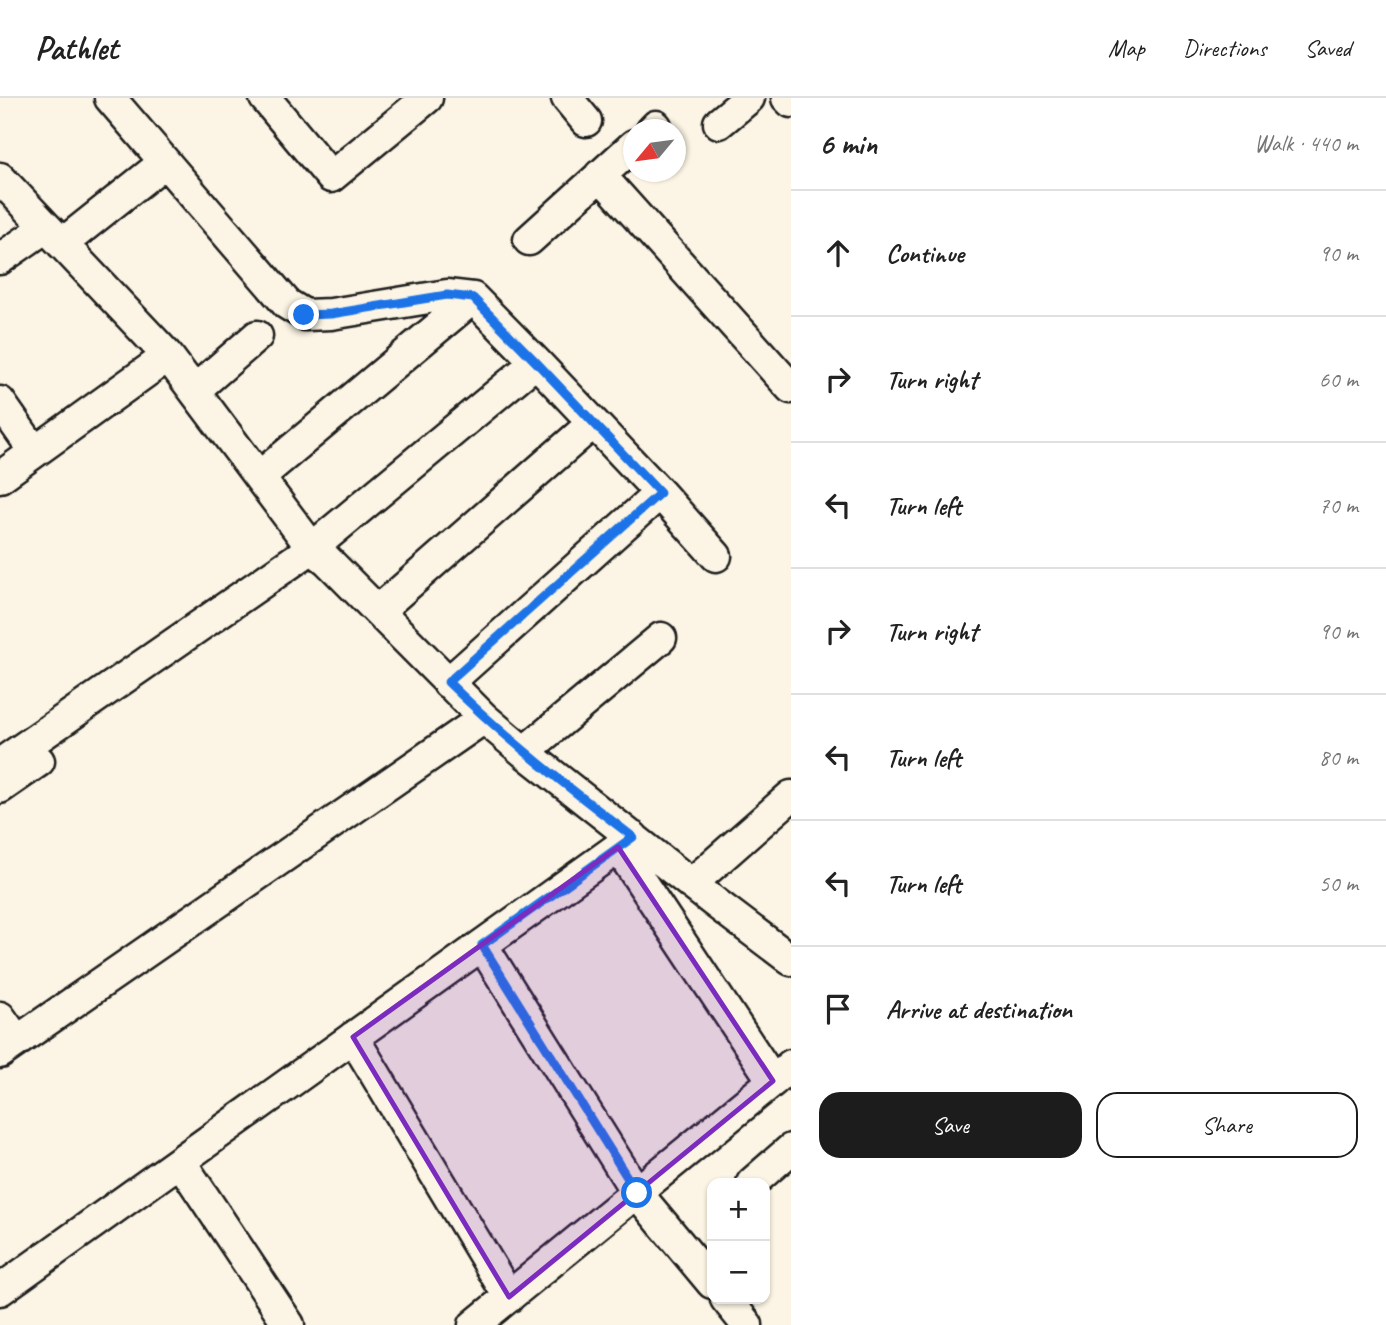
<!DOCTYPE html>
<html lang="en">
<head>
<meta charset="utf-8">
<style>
	:root { --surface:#fff; --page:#f6f6f6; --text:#222; --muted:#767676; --line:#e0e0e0; --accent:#1c1c1c }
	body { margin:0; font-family:Caveat,sans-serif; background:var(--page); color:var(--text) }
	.controls { position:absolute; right:21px; bottom:21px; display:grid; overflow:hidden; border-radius:14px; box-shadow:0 2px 5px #0004 }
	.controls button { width:63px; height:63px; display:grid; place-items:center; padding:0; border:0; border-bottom:2px solid var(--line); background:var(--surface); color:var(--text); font:35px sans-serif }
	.compass { position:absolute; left:623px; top:21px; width:63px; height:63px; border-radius:50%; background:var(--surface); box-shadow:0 2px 5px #0004; rotate:241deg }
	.stop { position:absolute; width:21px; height:21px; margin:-16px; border:5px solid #1a73e8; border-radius:50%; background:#fff }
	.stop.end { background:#1a73e8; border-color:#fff; box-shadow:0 2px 7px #0008 }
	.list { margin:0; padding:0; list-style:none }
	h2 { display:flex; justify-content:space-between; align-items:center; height:91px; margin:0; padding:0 28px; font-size:30px }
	h2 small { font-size:23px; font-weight:400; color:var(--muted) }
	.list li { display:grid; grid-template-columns:46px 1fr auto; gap:21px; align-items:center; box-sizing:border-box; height:126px; padding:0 28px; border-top:2px solid var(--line) }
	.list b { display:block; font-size:26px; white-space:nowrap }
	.list em { font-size:23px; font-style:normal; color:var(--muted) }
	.actions { display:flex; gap:14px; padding:21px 28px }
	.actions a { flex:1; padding:16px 0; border:2px solid var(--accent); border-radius:21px; text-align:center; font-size:24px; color:var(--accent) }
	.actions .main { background:var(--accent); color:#fff }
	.icon { flex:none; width:38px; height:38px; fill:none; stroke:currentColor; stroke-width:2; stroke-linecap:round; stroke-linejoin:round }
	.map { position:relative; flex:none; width:791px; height:1227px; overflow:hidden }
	header { display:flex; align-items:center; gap:42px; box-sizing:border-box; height:98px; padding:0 35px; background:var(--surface); border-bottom:2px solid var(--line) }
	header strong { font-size:33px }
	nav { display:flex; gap:38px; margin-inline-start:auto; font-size:24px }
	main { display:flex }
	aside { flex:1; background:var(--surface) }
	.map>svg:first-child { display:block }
</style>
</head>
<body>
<header>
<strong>Pathlet</strong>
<nav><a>Map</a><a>Directions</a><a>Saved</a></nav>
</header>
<main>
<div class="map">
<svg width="791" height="1227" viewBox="0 0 791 1227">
	<rect width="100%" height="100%" fill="#fcf5e5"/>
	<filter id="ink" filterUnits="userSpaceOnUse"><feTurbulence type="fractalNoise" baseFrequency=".0143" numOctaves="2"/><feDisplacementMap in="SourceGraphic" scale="14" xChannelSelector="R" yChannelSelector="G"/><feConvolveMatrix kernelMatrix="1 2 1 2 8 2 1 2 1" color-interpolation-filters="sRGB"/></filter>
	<g filter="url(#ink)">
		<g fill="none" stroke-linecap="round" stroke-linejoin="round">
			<!-- minor casing -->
			<g stroke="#1c1c1c" stroke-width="35">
				<path id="minor" d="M110 0 287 206 305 217 331 216 447 197 473 200 536 264 660 395 716 458
					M265 0 331 79 427 0
					M567 0 586 23
					M787 0 791 4
					M719 25 749 0
					M652 32 656 28
					M600 77 791 290
					M0 80 168 258 312 450 327 462 484 620 524 654 713 803 791 862
					M529 142 634 47
					M62 146 165 64
					M0 161 46 129
					M195 292 257 238
					M0 304 35 354
					M0 379 168 258
					M259 379 473 200
					M378 513 593 325
					M448 585 660 395
					M524 654 661 540
					M0 666 312 450 536 264
					M0 690 39 663
					M618 749 773 983
					M691 786 791 698
					M482 847 637 1095 712 1185
					M0 919 17 943
					M353 939 509 1199
					M0 955 484 620
					M180 1063 289 1227
					M752 1085 791 1051
					M0 1192 633 739
					M726 1201 747 1227
					M474 1227 773 983 791 967"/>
			</g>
			<!-- minor -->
			<use href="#minor" stroke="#fcf5e5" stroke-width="30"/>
		</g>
	</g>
	<g fill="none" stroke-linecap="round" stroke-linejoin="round" filter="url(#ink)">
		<!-- route -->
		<path stroke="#1a73e8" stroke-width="9" d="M304 217 331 216 447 197 473 200 536 264 660 395 448 584C506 641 569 690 633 739L482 847 637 1095"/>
	</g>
	<!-- marked area -->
	<path fill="#7b2cbf" fill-opacity="0.2" stroke="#7b2cbf" stroke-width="5" stroke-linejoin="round" d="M618 749 773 983 509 1199 353 939Z"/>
</svg>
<div class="controls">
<button>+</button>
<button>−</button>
</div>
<svg class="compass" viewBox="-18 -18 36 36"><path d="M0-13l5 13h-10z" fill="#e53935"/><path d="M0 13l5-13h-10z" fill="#767676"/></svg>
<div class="stop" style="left:637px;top:1095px"></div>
<div class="stop end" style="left:304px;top:217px"></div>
</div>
<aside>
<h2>6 min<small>Walk · 440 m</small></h2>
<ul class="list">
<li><svg class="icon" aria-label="ahead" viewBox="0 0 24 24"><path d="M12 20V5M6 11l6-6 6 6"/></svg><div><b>Continue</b></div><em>90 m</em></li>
<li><svg class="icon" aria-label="right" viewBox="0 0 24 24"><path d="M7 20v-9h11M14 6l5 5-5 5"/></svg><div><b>Turn right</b></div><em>60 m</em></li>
<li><svg class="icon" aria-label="left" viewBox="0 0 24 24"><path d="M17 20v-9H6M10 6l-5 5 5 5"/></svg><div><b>Turn left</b></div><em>70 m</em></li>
<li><svg class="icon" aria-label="right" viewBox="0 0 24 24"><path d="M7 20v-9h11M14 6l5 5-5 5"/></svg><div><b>Turn right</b></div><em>90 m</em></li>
<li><svg class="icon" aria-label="left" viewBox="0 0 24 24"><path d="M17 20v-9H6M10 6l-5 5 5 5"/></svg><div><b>Turn left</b></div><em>80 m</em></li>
<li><svg class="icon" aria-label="left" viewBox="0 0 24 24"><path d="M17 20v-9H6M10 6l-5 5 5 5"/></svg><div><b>Turn left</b></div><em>50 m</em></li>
<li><svg class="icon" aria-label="arrive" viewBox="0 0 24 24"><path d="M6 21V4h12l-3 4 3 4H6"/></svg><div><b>Arrive at destination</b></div></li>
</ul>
<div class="actions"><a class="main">Save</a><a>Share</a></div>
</aside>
</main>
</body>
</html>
